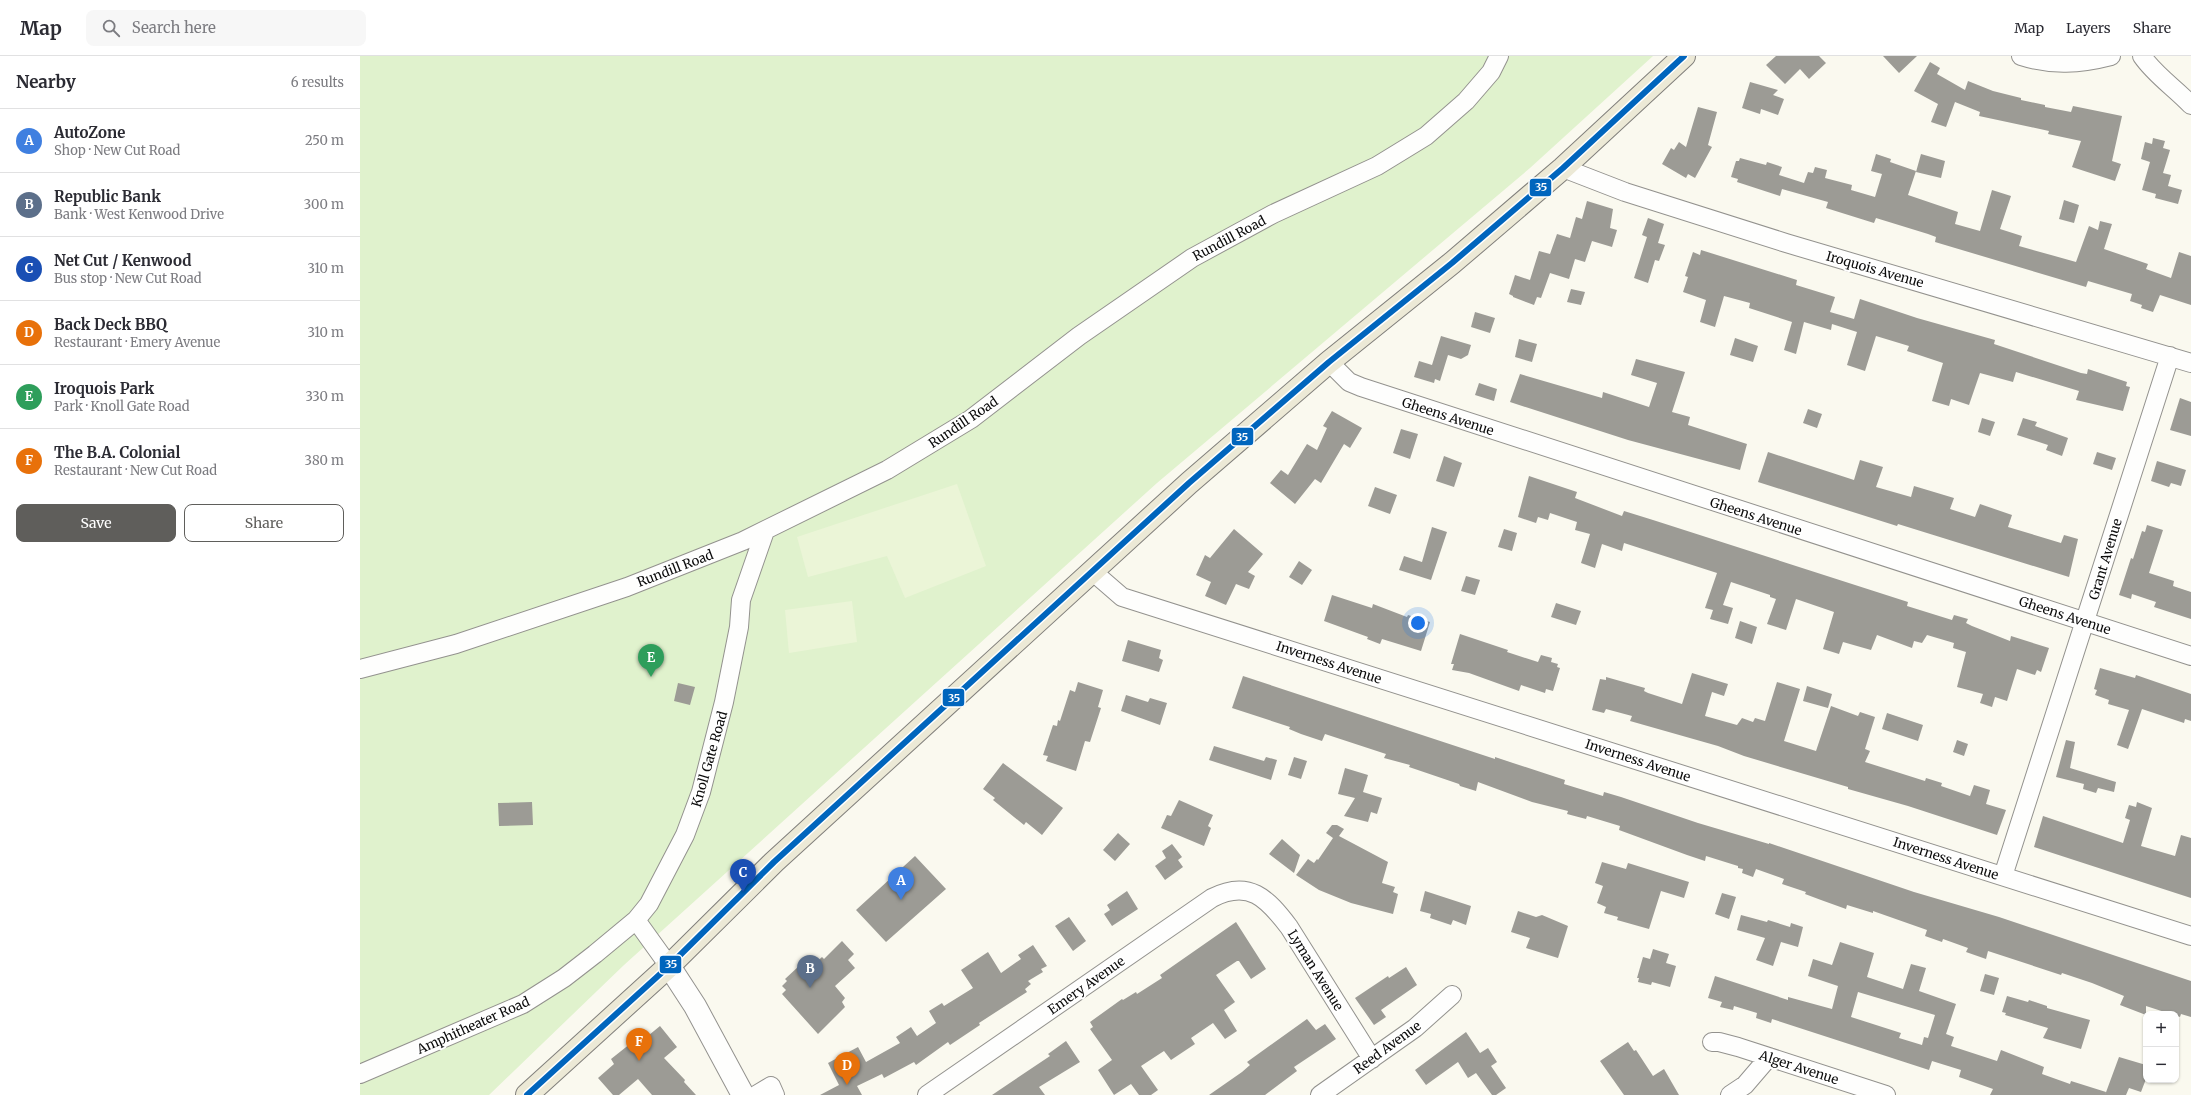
<!DOCTYPE html>
<html lang="en">
<head>
<meta charset="utf-8">
<style>
	:root { --surface:#fff; --page:#f7f7f7; --text:#2b2b33; --muted:#7c7c81; --line:#e1e1e2; --accent:#5f5e5b }
	body { margin:0; font-family:Merriweather,serif; background:var(--page); color:var(--text) }
	.controls { position:absolute; right:12px; bottom:12px; display:grid; overflow:hidden; border-radius:8px; box-shadow:0 1px 3px #0004 }
	.controls button { width:36px; height:36px; display:grid; place-items:center; padding:0; border:0; border-bottom:1px solid var(--line); background:var(--surface); color:var(--text); font:20px sans-serif }
	.you { position:absolute; left:1058px; top:567px; width:14px; height:14px; margin:-10px; border:3px solid #fff; border-radius:50%; background:#1a73e8; box-shadow:0 0 0 6px #1a73e833 }
	.badge { display:grid; place-items:center; width:26px; height:26px; border-radius:50%; background:var(--accent); color:#fff; font-size:13px; font-weight:700 }
	.pin { position:absolute; translate:-50% -33px; filter:drop-shadow(0 1px 2px #0008) }
	.pin::after { content:''; position:absolute; top:21px; width:14px; height:12px; background:inherit; clip-path:polygon(0 0,100% 0,50% 100%) }
	.list { margin:0; padding:0; list-style:none }
	h2 { display:flex; justify-content:space-between; align-items:center; height:52px; margin:0; padding:0 16px; font-size:17px }
	h2 small { font-size:13px; font-weight:400; color:var(--muted) }
	.list li { display:grid; grid-template-columns:26px 1fr auto; gap:12px; align-items:center; box-sizing:border-box; height:64px; padding:0 16px; border-top:1px solid var(--line) }
	.list b { display:block; font-size:15px; white-space:nowrap }
	.list p { margin:0; font-size:13px; white-space:nowrap; color:var(--muted) }
	.list em { font-size:13px; font-style:normal; color:var(--muted) }
	.actions { display:flex; gap:8px; padding:12px 16px }
	.actions a { flex:1; padding:9px 0; border:1px solid var(--accent); border-radius:8px; text-align:center; font-size:14px; color:var(--accent) }
	.actions .main { background:var(--accent); color:#fff }
	.icon { flex:none; width:22px; height:22px; fill:none; stroke:currentColor; stroke-width:2; stroke-linecap:round; stroke-linejoin:round }
	.map { position:relative; flex:none; width:1831px; height:1039px; overflow:hidden }
	header { display:flex; align-items:center; gap:24px; box-sizing:border-box; height:56px; padding:0 20px; background:var(--surface); border-bottom:1px solid var(--line) }
	header strong { font-size:19px }
	nav { display:flex; gap:22px; margin-inline-start:auto; font-size:14px }
	.search { width:280px; height:36px; background:var(--page); display:flex; align-items:center; gap:10px; box-sizing:border-box; padding:0 14px; border-radius:8px; color:var(--muted); font-size:15px }
	main { display:flex }
	aside { flex:1; background:var(--surface) }
	.map>svg:first-child { display:block }
</style>
</head>
<body>
<header>
<strong>Map</strong>
<div class="search"><svg class="icon" aria-label="search" viewBox="0 0 24 24"><circle cx="10" cy="10" r="6"/><path d="M15 15l6 6"/></svg>Search here</div>
<nav><a>Map</a><a>Layers</a><a>Share</a></nav>
</header>
<main>
<aside>
<h2>Nearby<small>6 results</small></h2>
<ul class="list">
<li><span class="badge" style="background:#3f7fe0">A</span><div><b>AutoZone</b><p>Shop · New Cut Road</p></div><em>250 m</em></li>
<li><span class="badge" style="background:#5c6f8a">B</span><div><b>Republic Bank</b><p>Bank · West Kenwood Drive</p></div><em>300 m</em></li>
<li><span class="badge" style="background:#1a4fb4">C</span><div><b>Net Cut / Kenwood</b><p>Bus stop · New Cut Road</p></div><em>310 m</em></li>
<li><span class="badge" style="background:#e8710a">D</span><div><b>Back Deck BBQ</b><p>Restaurant · Emery Avenue</p></div><em>310 m</em></li>
<li><span class="badge" style="background:#2e9e5b">E</span><div><b>Iroquois Park</b><p>Park · Knoll Gate Road</p></div><em>330 m</em></li>
<li><span class="badge" style="background:#e8710a">F</span><div><b>The B.A. Colonial</b><p>Restaurant · New Cut Road</p></div><em>380 m</em></li>
</ul>
<div class="actions"><a class="main">Save</a><a>Share</a></div>
</aside>
<div class="map">
<svg width="1831" height="1039" viewBox="0 0 1831 1039">
	<rect width="100%" height="100%" fill="#faf9ef"/>
	<!-- green -->
	<path fill="#e0f2cd" d="M0 0H1293L1170 112 797 427 264 909 129 1039H0Z"/>
	<!-- pitch -->
	<path fill="#ebf5d7" d="M597 428 626 510 545 542 527 500 448 521 437 481Z
		M492 545 497 586 429 597 425 554Z"/>
	<!-- building -->
	<path fill="#9c9b95" fill-rule="evenodd" d="M1416 0H1459L1466 7 1449 23 1440 13 1425 28 1406 9Z
		M1523 0H1557L1539 17Z
		M1570 6 1580 12 1577 18 1605 34 1608 25 1633 35 1661 42V44L1685 49V51L1711 56 1713 50 1762 60 1752 105 1761 108 1755 125 1712 111 1721 85 1688 78 1689 75 1619 60 1620 56 1595 46 1586 71 1571 66 1578 48 1554 35Z
		M1390 26 1418 34 1413 39 1424 43 1418 59 1401 53 1400 58 1382 52Z
		M1338 51 1357 56 1348 89 1352 91 1335 122 1328 118 1326 122 1302 108 1311 92 1314 94 1319 86 1326 91Z
		M1793 82 1805 85 1803 92 1810 94 1803 117 1811 119 1808 130 1822 134 1818 148 1795 142 1796 138 1782 134 1790 106 1781 103 1785 86 1792 88Z
		M1516 98 1531 103 1530 106 1556 115 1548 139 1598 156 1595 168 1620 175 1632 134 1651 140 1640 173 1662 180 1659 190 1716 206 1729 170 1738 174 1740 165 1752 168 1744 193 1788 208 1786 213 1811 222 1819 196 1831 200V249L1800 239 1793 256 1781 252 1782 249 1770 245 1772 238 1728 225 1726 231 1575 186 1576 181 1568 178 1516 162 1514 167 1466 152 1468 146 1422 133 1420 140 1377 126 1378 123 1371 121 1376 105H1379L1380 102 1406 109 1407 106 1422 111 1419 119 1444 127 1448 116 1453 117 1455 111 1467 114 1465 122 1492 129 1491 134 1515 141 1522 118 1511 115Z
		M1561 98 1585 105 1581 122 1556 116Z
		M1704 144 1719 149 1714 167 1699 163Z
		M1227 145 1253 153 1250 172 1257 174 1252 191 1232 185 1225 206 1215 203 1209 223 1190 217 1181 242 1177 241 1174 249 1153 241V240L1149 238 1155 219 1170 224 1179 195 1190 198 1197 178 1210 182 1216 161 1222 163Z
		M1288 162 1304 168 1298 187 1305 189 1299 205 1295 204 1288 227 1274 222 1287 181 1282 179Z
		M1341 194 1437 224 1436 229 1475 241 1470 256 1494 263 1500 243 1557 262 1635 284 1634 288 1721 317 1727 318 1728 313 1767 326 1766 330 1770 331 1763 355 1716 344 1719 335 1656 316 1653 326 1620 317 1609 349 1591 343 1589 350 1572 345 1583 307 1547 295 1549 290 1516 280 1505 315 1487 309 1497 276 1472 268 1471 274 1444 266 1436 298 1424 294 1432 266 1389 252 1390 247 1364 240 1355 271 1340 266 1346 244 1323 236 1328 221 1325 220 1333 196 1340 199Z
		M1211 233 1225 236 1221 249 1207 246Z
		M1115 256 1135 262 1130 277 1111 271Z
		M1081 280 1111 289 1108 299 1101 303 1088 299 1080 325 1075 323 1074 327 1054 321 1059 305 1072 309Z
		M1375 282 1398 290 1393 306 1370 299Z
		M1159 283 1177 288 1172 306 1155 301Z
		M1276 303 1325 316 1312 356 1330 361 1328 369 1387 388 1380 414 1268 384 1150 346 1160 318 1242 342 1243 336 1289 351 1297 327 1271 319Z
		M1119 327 1137 333 1134 345 1115 339Z
		M1820 342 1831 346V380L1810 374Z
		M1448 353 1462 358 1457 372 1443 367Z
		M972 355 1002 372 990 392 984 388 961 427 955 423 935 448 910 427 921 414 928 419 947 388 957 394 967 372 963 370Z
		M1622 362 1635 366 1630 380 1618 376Z
		M1663 362 1677 366 1675 370 1708 382 1702 400 1686 394 1688 389 1657 379Z
		M1041 373 1058 378 1050 403 1033 397Z
		M1408 396 1494 424 1500 404 1523 411 1516 431 1551 441 1554 430 1594 442 1590 453 1615 461 1620 448 1652 459 1648 471 1701 487 1704 479 1718 483 1709 521 1538 468 1537 470 1398 426Z
		M1737 396 1756 402 1752 414 1733 408Z
		M1084 400 1102 407 1094 431 1076 425Z
		M1797 405 1826 414 1821 430 1811 427 1809 431 1791 425Z
		M1169 420 1217 436 1215 442 1262 460 1264 455 1293 464 1548 546 1547 550 1592 564 1594 559 1608 563 1606 567 1612 570 1650 585 1651 580 1689 592 1681 616 1677 614 1675 619 1657 613 1647 645 1635 641 1632 651 1620 647 1623 638 1597 631 1606 596 1593 592 1594 587 1567 579 1562 587 1554 585 1552 592 1517 579 1511 594 1483 586 1479 598 1463 593 1474 556 1436 543 1426 574 1407 568 1416 543 1410 541V539L1371 526 1363 549 1373 552 1368 568 1350 563 1353 554 1345 552 1357 517 1264 487 1262 495 1242 488 1235 512 1221 507 1230 478 1215 474 1217 466 1190 457 1188 464 1178 461 1176 467 1158 461Z
		M1015 431 1037 439 1030 458 1008 450Z
		M1787 469 1803 474 1789 517 1814 525 1813 530 1831 536V563L1794 551 1796 546 1772 538 1771 543 1759 539 1771 502 1773 503 1782 475 1785 476Z
		M1072 471 1087 476 1071 524 1039 514 1044 500 1062 506Z
		M874 473 903 498 888 516 895 520 889 533 876 528 866 549 845 540 851 526 836 519 845 499 850 502Z
		M1144 473 1157 477 1152 495 1138 491Z
		M939 505 952 514 942 529 929 521Z
		M1106 520 1120 524 1115 539 1101 535Z
		M972 539 1012 552 1013 548 1047 561 1048 559 1070 566 1061 595 1022 583 1020 588 1007 583 1008 581 964 565Z
		M1196 547 1221 555 1216 569 1191 561Z
		M1380 565 1397 571 1392 588 1375 582Z
		M1100 578 1148 594 1147 596 1178 606 1181 599 1192 602 1191 606 1198 608 1197 611 1200 612 1193 635 1186 633 1185 637 1161 629 1159 635 1109 617 1092 614 1094 608H1091Z
		M768 584 801 594 799 602 803 604 799 616 762 605Z
		M1740 612 1775 622 1776 619 1831 638V665L1825 663 1824 667 1782 653 1768 693 1757 689 1769 654 1748 648 1749 644 1735 639 1737 634 1734 633Z
		M1332 617 1368 628 1364 640 1352 636 1345 660 1377 669 1382 662 1393 666 1395 662 1405 665 1417 626 1440 633 1424 685 1456 695 1471 650 1498 660 1500 656 1515 661 1505 693 1510 695 1505 706 1565 725 1566 722 1582 727 1581 730 1610 740 1614 729 1630 734 1626 748 1646 754 1637 779 1548 750 1488 733V731L1384 700 1358 690 1270 665 1272 660 1246 653 1244 657 1232 654 1240 623 1246 624V621L1285 632 1284 635 1288 637 1322 648Z
		M883 620 1135 703V701L1153 707 1205 724 1204 728 1243 740 1244 736 1261 741 1338 767 1409 788V787L1554 836 1639 861 1831 925V961L1821 958 1820 961 1786 950V959L1760 949 1764 940 1732 927 1702 917 1701 919 1628 895 1626 903 1606 896 1608 892 1583 883 1582 886 1565 880 1567 874 1513 855V857L1487 849 1486 853 1461 844 1445 838 1446 836 1422 828 1424 823 1396 813 1393 821 1382 817 1383 813 1378 812V810L1346 800 1345 805 1327 799 1259 774 1260 770 1227 760 1226 763 1207 758 1208 755 1172 746 1118 726 1116 735 1100 730 1099 728 1049 711 1050 709 1024 702 1026 698 965 678 962 685 941 678 929 673 930 671 872 652Z
		M718 626 743 634 738 651 741 652 730 686 725 685 716 715 686 705 688 700 683 699 693 669 697 670 698 664 700 665 710 634 715 636Z
		M318 627 335 631 330 649 314 645Z
		M1447 630 1472 638 1468 652 1443 645Z
		M766 639 788 646 790 642 807 647 800 669 761 655Z
		M1527 657 1563 669 1558 685 1522 673Z
		M1597 684 1608 688 1604 700 1593 696Z
		M1706 684 1715 686 1710 712 1756 726 1754 736 1738 732 1736 737 1723 733 1724 728 1696 721Z
		M854 690 904 705 906 701 917 704 911 724 849 704Z
		M934 701 947 705 941 723 928 719Z
		M643 707 703 752 682 779 666 766 664 769 633 744 635 742 623 733Z
		M985 712 1008 719 1003 736 1022 742 1017 758 1011 756 1008 766 984 760 995 742 978 738Z
		M819 744 853 759 848 770 851 772 844 790 801 772 807 759 811 760Z
		M172 746 173 769 139 770 138 747Z
		M1777 746 1792 752 1781 790 1815 800 1821 779 1831 782V842L1674 791 1683 760 1763 787 1770 764 1765 762 1769 749 1776 751Z
		M972 769H977L984 773 979 780 1028 806 1022 827 1035 831 1033 836 1038 838 1033 858 991 847 959 834 936 819 948 803 954 807 957 803 958 804 973 782 966 777Z
		M758 777 770 788 755 805 743 794Z
		M922 783 940 799 934 817 909 798Z
		M812 788 822 801 818 804 823 811 805 824 795 810 806 802 802 795Z
		M555 800 586 833 526 886 496 854Z
		M1242 806 1266 813 1268 807 1329 826 1324 842 1301 835 1289 873 1257 864 1258 861 1244 857 1246 851 1237 847 1243 830 1235 827Z
		M767 835 778 853 752 870 744 858 750 854 747 849Z
		M1065 835 1111 850 1106 869 1093 864 1091 869 1070 862 1071 858 1060 855Z
		M1362 837 1376 841 1369 863 1355 858Z
		M1158 855 1176 861 1182 859 1208 870 1198 902 1166 892 1170 882 1151 876Z
		M1381 859 1407 866 1408 864 1430 871 1431 867 1443 871 1438 891 1421 886 1413 910 1396 904 1405 882 1377 874Z
		M709 861 726 885 713 895 695 870Z
		M876 866 906 913 891 923 879 905H877L856 919 875 946 864 954 877 975 865 983 853 967 831 982 835 988 811 1004 804 995 781 1010 798 1034 791 1039H779L771 1028 754 1039 738 1014 752 1004 730 973 733 971 730 966 762 943 763 944 776 936 777 938 802 922 800 919Z
		M482 885 494 898 488 904 495 912 475 930 485 942 482 946 485 951 458 978 422 938 426 934 422 930 427 925 425 923 439 910 441 913 446 908 450 912 462 901 464 903Z
		M1480 886 1514 897 1507 921 1543 933 1551 908 1566 912 1559 935 1596 948 1586 978 1594 981 1591 990 1637 1005 1641 994 1684 1011 1682 1018 1710 1028 1711 1025 1746 1036 1745 1039H1630L1633 1033 1599 1021 1601 1014 1572 1005 1569 1014 1412 963 1411 967 1396 962 1397 957 1374 950 1373 954 1360 951 1362 946 1348 942 1355 920 1428 944V941L1472 953 1478 930 1448 920 1453 903 1472 909ZM1498 936 1575 959 1568 982 1564 981 1562 989 1539 982 1541 977 1491 961Z
		M673 889 687 910 681 913 683 916 668 925 671 928 665 933 667 936 619 967 620 969 590 989 588 986 556 1009 554 1006 524 1022 522 1018 497 1030 502 1039H460L479 1029 468 1007 498 991 506 1006 540 987 536 981 551 971 557 980 576 967 569 955 582 947 584 950 613 932 601 914 628 896 641 917 661 903 658 899Z
		M1293 893 1309 898 1306 907 1316 910 1310 931 1292 926 1291 929 1278 926 1279 922H1277L1283 901 1290 903Z
		M1046 911 1057 929 1021 954 1026 961 1014 969 995 942 1028 920 1029 922Z
		M1625 918 1639 922 1634 939 1620 935Z
		M1647 940 1668 946 1669 944 1687 950V952L1730 964 1721 993 1683 982 1688 972 1645 959 1646 957 1642 956Z
		M947 963 956 974 965 968 976 983 934 1011 937 1015 905 1039H849L882 1016 890 1009 887 1006Z
		M300 970 317 991 304 1002 325 1024 324 1026 336 1039H292L278 1023 259 1039H253L238 1022 254 1008 251 1003 280 980 283 984Z
		M1106 976 1120 997 1128 992 1137 1006 1131 1010 1146 1032 1136 1039H1132L1116 1017 1108 1022 1098 1006 1066 1029 1055 1014Z
		M706 985 720 1006 679 1031 685 1039H632L690 1000 688 998Z
		M1268 986 1274 995 1276 994 1293 1020 1304 1013 1319 1039H1264L1240 1005Z
		M1759 1001 1786 1009V1023L1781 1036 1769 1032 1766 1039H1745Z"/>
	<g fill="none" stroke-linecap="round" stroke-linejoin="round">
		<!-- minor casing -->
		<g stroke="#93928e" stroke-width="20">
			<path id="minor" d="M1661 0C1692 10 1720 8 1751 0
				M1782 0C1795 19 1815 32 1831 49
				M1203 112 1265 136 1426 187 1831 307
				M969 306 989 326 1001 331 1831 600
				M732 515 762 541 1831 880
				M0 613 96 588 267 531 383 485 527 414 611 363 719 280 832 202 913 158 1017 110 1066 80 1106 45 1131 16 1139 0
				M1643 820 1810 300
				M276 864 309 910
				M1352 986H1359L1378 991 1526 1039
				M0 1018 163 948 204 922 235 898 276 864 289 848 325 779 341 736 364 646 379 571 381 544 405 475
				M396 1039 411 1030 415 1039
				M567 1039 852 842C889 823 907 842 929 871L1012 1003
				M960 1039 1055 972 1092 939
				M1370 1039 1385 1029 1409 1001"/>
		</g>
		<!-- tertiary casing -->
		<g stroke="#93928e" stroke-width="24">
			<path id="tertiary" d="M309 910 335 950 383 1039"/>
		</g>
		<!-- primary casing -->
		<g stroke="#807f7b" stroke-width="24">
			<path id="primary" d="M167 1039 309 910 414 806 829 427 969 306 1092 207 1203 112 1324 0"/>
		</g>
		<!-- minor -->
		<use href="#minor" stroke="#fefefd" stroke-width="18"/>
		<!-- tertiary -->
		<use href="#tertiary" stroke="#fefefd" stroke-width="22"/>
		<!-- primary -->
		<use href="#primary" stroke="#ece9d6" stroke-width="22"/>
		<!-- bus-1 casing -->
		<g stroke="#fff" stroke-width="9">
			<path id="bus-1" d="M167 1039 309 910 414 806 829 427 969 306 1092 207 1203 112 1324 0"/>
		</g>
		<!-- bus-1 -->
		<use href="#bus-1" stroke="#0065bd" stroke-width="6"/>
	</g>
	<g text-anchor="middle" stroke-width="4" stroke-linejoin="round" paint-order="stroke">
		<!-- street labels -->
		<g font-size="13" fill="#0b0b0b" stroke="#fff">
			<text transform="translate(869 182) rotate(-28)" y="5">Rundill Road</text>
			<text transform="translate(1515 213) rotate(16)" y="5">Iroquois Avenue</text>
			<text transform="translate(1088 360) rotate(18)" y="5">Gheens Avenue</text>
			<text transform="translate(603 366) rotate(-34)" y="5">Rundill Road</text>
			<text transform="translate(1396 460) rotate(18)" y="5">Gheens Avenue</text>
			<text transform="translate(1745 503) rotate(-73)" y="5">Grant Avenue</text>
			<text transform="translate(315 512) rotate(-21)" y="5">Rundill Road</text>
			<text transform="translate(1705 559) rotate(18)" y="5">Gheens Avenue</text>
			<text transform="translate(969 606) rotate(18)" y="5">Inverness Avenue</text>
			<text transform="translate(349 703) rotate(-74)" y="5">Knoll Gate Road</text>
			<text transform="translate(1278 704) rotate(18)" y="5">Inverness Avenue</text>
			<text transform="translate(1586 802) rotate(18)" y="5">Inverness Avenue</text>
			<text transform="translate(956 914) rotate(58)" y="5">Lyman Avenue</text>
			<text transform="translate(726 929) rotate(-35)" y="5">Emery Avenue</text>
			<text transform="translate(113 969) rotate(-24)" y="5">Amphitheater Road</text>
			<text transform="translate(1027 991) rotate(-36)" y="5">Reed Avenue</text>
			<text transform="translate(1439 1011) rotate(18)" y="5">Alger Avenue</text>
		</g>
	</g>
	<g stroke="#fff" stroke-width="1.5">
		<rect x="1169" y="122" width="23" height="19" rx="4" fill="#0065bd"/>
		<rect x="871" y="371" width="23" height="19" rx="4" fill="#0065bd"/>
		<rect x="582" y="632" width="23" height="19" rx="4" fill="#0065bd"/>
		<rect x="299" y="899" width="23" height="19" rx="4" fill="#0065bd"/>
	</g>
	<g font-size="11" text-anchor="middle" font-weight="bold" fill="#fff">
		<text x="1181" y="135">35</text>
		<text x="882" y="385">35</text>
		<text x="594" y="646">35</text>
		<text x="311" y="912">35</text>
	</g>
</svg>
<div class="controls">
<button>+</button>
<button>−</button>
</div>
<div class="you"></div>
<div class="pin badge" style="left:541px;top:844px;background:#3f7fe0">A</div>
<div class="pin badge" style="left:450px;top:932px;background:#5c6f8a">B</div>
<div class="pin badge" style="left:383px;top:836px;background:#1a4fb4">C</div>
<div class="pin badge" style="left:487px;top:1029px;background:#e8710a">D</div>
<div class="pin badge" style="left:291px;top:621px;background:#2e9e5b">E</div>
<div class="pin badge" style="left:279px;top:1005px;background:#e8710a">F</div>
</div>
</main>
</body>
</html>
